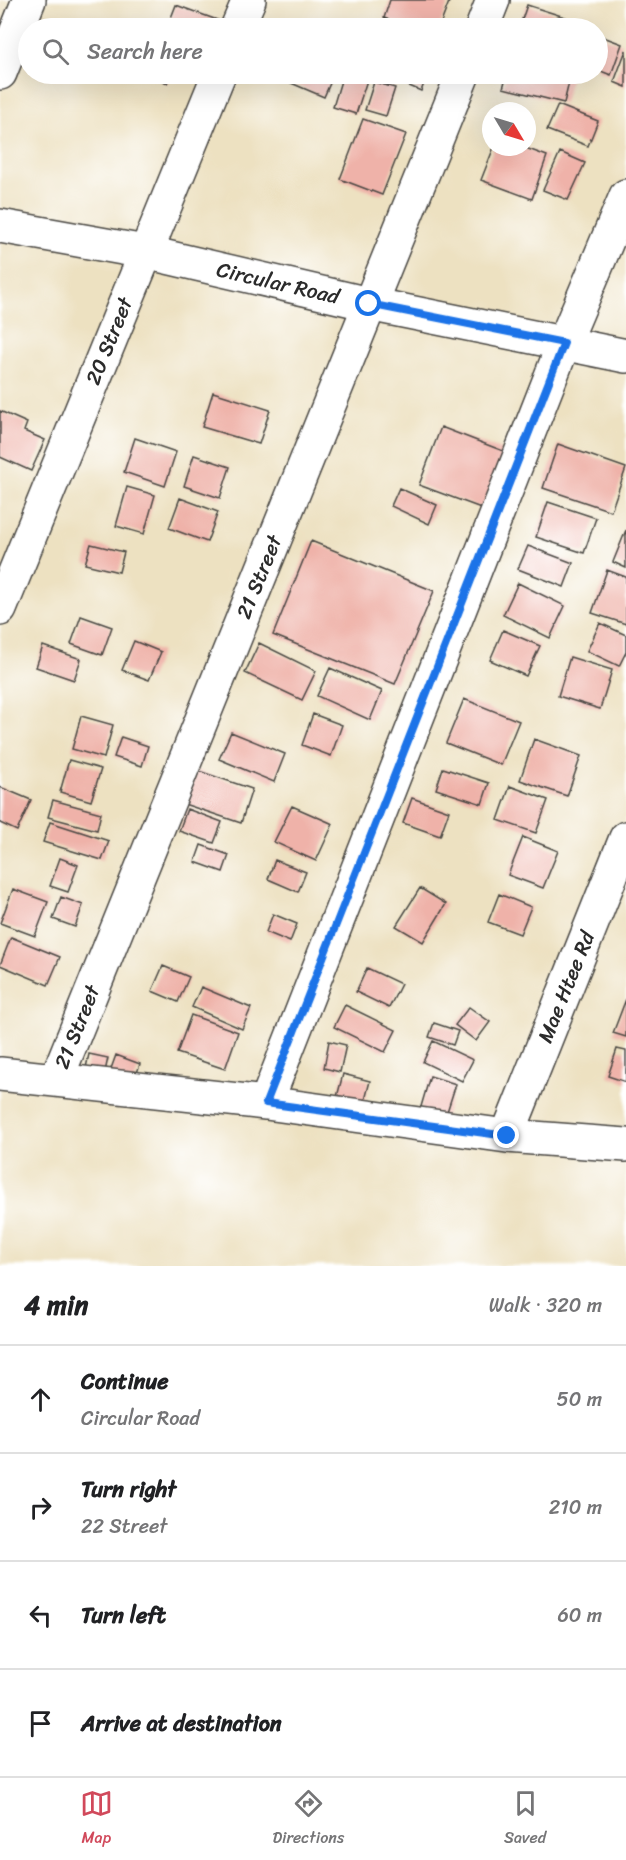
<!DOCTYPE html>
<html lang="en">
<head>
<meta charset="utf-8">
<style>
	:root { --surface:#fff; --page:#f2f2f2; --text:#202124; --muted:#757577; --line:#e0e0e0; --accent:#d1495b }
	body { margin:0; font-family:Sriracha,sans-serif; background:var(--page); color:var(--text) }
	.compass { position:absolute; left:482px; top:102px; width:54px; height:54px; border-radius:50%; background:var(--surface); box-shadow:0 6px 24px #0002; rotate:128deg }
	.stop { position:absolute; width:18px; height:18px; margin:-14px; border:4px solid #1a73e8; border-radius:50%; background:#fff }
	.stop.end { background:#1a73e8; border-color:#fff; box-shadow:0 2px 6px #0008 }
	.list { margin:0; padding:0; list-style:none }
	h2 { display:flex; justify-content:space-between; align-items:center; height:78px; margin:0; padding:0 24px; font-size:26px }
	h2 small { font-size:20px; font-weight:400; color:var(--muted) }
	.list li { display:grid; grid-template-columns:39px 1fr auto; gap:18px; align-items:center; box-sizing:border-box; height:108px; padding:0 24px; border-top:2px solid var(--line) }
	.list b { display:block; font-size:22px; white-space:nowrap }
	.list p { margin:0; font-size:20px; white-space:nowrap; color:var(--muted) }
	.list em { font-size:20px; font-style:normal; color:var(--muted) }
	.icon { flex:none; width:33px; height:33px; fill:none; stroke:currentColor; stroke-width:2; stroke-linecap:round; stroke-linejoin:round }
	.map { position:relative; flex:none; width:626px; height:1266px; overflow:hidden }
	.search { position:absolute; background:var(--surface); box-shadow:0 6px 24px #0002; left:18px; right:18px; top:18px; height:66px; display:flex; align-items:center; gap:15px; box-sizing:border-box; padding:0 21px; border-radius:33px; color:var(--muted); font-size:22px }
	.sheet { height:510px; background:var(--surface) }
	nav { display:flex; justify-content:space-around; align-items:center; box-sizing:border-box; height:84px; border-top:2px solid var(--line); background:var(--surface); font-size:16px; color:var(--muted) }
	nav a { display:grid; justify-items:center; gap:3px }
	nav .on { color:var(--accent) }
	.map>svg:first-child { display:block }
</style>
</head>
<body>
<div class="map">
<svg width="626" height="1266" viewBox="0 0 626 1266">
	<rect width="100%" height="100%" fill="#fff"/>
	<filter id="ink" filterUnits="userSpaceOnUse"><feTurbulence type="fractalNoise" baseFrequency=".0167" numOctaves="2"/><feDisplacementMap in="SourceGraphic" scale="12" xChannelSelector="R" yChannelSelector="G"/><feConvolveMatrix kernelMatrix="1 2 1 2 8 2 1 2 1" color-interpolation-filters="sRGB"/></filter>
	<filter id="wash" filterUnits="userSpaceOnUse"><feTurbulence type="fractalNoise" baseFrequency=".008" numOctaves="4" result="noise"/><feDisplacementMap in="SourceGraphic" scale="24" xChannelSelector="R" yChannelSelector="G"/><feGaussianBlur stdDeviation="1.35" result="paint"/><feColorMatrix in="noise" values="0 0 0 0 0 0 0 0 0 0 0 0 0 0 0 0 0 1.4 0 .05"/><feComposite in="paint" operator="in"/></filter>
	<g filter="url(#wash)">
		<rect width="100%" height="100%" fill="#ede1c1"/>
		<g id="blocks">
			<!-- building -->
			<path fill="#efb2a9" d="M390 0H443L449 2 439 28H413L384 18Z
				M176 5 220 21 217 28H167Z
				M527 5 590 25 589 28H519Z
				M598 35 622 44 611 75 598 70Z
				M626 50V87L614 82Z
				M149 74H172L167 83Z
				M270 74H334L324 97Z
				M343 74H355L368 77 356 114 333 107Z
				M404 74H428L421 91 400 82Z
				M507 74H571L564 103 503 88Z
				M374 82 395 88 386 116 365 110Z
				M558 105 598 121 588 146 547 130Z
				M363 119 406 134 382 195 340 179Z
				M494 147H523L547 156 532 199 481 180Z
				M560 152 585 163 568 200 543 190Z
				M213 392 270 410 259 444 202 427Z
				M0 411 27 423 24 431 45 440 31 471 0 457Z
				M441 427 511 454 489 511 419 485Z
				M135 438 176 452 165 486 124 472Z
				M558 444 626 468 611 511 543 488Z
				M194 455 230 467 220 498 184 486Z
				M127 487 155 495 144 534 116 526Z
				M399 488 437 505 429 524 391 506Z
				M180 498 218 512 207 542 169 528Z
				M548 502 596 518 584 553 536 537Z
				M626 530V568L613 562Z
				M311 541 434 591 395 684 273 635Z
				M91 544 124 552 119 572 85 564Z
				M528 546 573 563 564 587 518 569Z
				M607 570 626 577V624L592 613Z
				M518 583 565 606 550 638 503 615Z
				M81 616 112 627 102 655 71 644Z
				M600 623 626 635V652L619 666 587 651Z
				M503 630 540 646 526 676 490 660Z
				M134 641 161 652 149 680 122 670Z
				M259 643 316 671 302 700 245 673Z
				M43 646 81 659 74 680 36 667Z
				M570 657 612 670 600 709 558 696Z
				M330 668 382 691 370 720 317 696Z
				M464 699 519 721 501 765 446 743Z
				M313 714 342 725 331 756 302 745Z
				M81 716 113 725 104 758 72 749Z
				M231 732 285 754 274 782 219 759Z
				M121 737 148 746 142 766 114 757Z
				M534 739 581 756 567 796 520 780Z
				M69 760 101 769 91 801 60 792Z
				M443 768 489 783 482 804 436 789Z
				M196 770 252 789 241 823 184 804Z
				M510 786 548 800 536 833 498 820Z
				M0 787 31 800 17 831 0 823Z
				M412 798 449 811 440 836 403 823Z
				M53 800 101 813 97 830 48 817Z
				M292 806 333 824 316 861 274 842Z
				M187 809 222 822 214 843 179 831Z
				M50 822 109 841 102 860 43 842Z
				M523 837 558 851 543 888 508 875Z
				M201 845 229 855 223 872 195 862Z
				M60 858 78 865 68 892 50 886Z
				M275 860 306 872 298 892 268 879Z
				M420 888 446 904 423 942 396 926Z
				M13 889 48 902 35 936 0 923Z
				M499 894 531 907 520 934 488 922Z
				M61 897 83 905 75 927 53 919Z
				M273 914 297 924 290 942 266 932Z
				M11 937 60 957 48 985 0 965Z
				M163 966 189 977 178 1002 152 991Z
				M367 968 401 984 389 1008 356 992Z
				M201 987 251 1008 242 1029 192 1007Z
				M626 999V1037L613 1033Z
				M345 1005 396 1030 385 1052 334 1027Z
				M469 1007 490 1022 476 1041 455 1025Z
				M191 1015 238 1032 225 1069 177 1053Z
				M434 1023 458 1031 453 1045 429 1037Z
				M329 1041 346 1045 340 1072 324 1068Z
				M433 1041 473 1060 462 1081 423 1062Z
				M617 1049 626 1051V1082L608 1076Z
				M89 1054 108 1058 103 1081 84 1077Z
				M116 1055 140 1064 133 1085 108 1077Z
				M343 1074 370 1081 364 1104 337 1097Z
				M430 1076 456 1084 445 1118 420 1110Z"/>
		</g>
	</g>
	<g filter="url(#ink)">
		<use href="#blocks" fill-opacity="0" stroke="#484642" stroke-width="1.5"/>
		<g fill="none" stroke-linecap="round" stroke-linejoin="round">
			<!-- minor casing -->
			<g stroke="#484642" stroke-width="36">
				<path id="minor" d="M237 28 249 0
					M482 28 493 0
					M0 73 29 0
					M0 609 219 74
					M0 1074 266 1103 507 1136 626 1145
					M56 1080 463 74
					M266 1103 564 343 626 196
					M507 1136 626 838"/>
			</g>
			<!-- major casing -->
			<g stroke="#484642" stroke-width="36">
				<path id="major" d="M0 226 145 252 369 304 626 356"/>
			</g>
			<!-- minor -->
			<use href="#minor" stroke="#fff" stroke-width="33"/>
			<!-- major -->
			<use href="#major" stroke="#fff" stroke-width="33"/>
		</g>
	</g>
	<g fill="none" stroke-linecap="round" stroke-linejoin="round" filter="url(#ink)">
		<!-- route -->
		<path stroke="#1a73e8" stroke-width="8" d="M369 304 564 343 266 1103 507 1136"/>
	</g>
	<g text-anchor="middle" stroke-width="5" stroke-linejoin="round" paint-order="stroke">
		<!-- street labels -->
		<g font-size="21" fill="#2b2b2b" stroke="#fff">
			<text transform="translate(278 283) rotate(13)" y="7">Circular Road</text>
			<text transform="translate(109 341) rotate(-68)" y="7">20 Street</text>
			<text transform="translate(259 577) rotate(-68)" y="7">21 Street</text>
			<text transform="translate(566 987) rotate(-68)" y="7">Mae Htee Rd</text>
			<text transform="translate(77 1027) rotate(-68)" y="7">21 Street</text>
		</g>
	</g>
</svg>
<svg class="compass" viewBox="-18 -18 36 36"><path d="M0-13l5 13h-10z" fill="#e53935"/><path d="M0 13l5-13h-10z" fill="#757577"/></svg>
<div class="stop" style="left:369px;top:304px"></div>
<div class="stop end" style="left:507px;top:1136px"></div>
<div class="search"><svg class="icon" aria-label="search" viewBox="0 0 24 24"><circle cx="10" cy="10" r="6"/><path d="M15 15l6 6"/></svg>Search here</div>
</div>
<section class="sheet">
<h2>4 min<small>Walk · 320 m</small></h2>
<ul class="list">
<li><svg class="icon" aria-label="ahead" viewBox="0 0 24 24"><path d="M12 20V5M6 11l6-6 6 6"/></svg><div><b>Continue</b><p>Circular Road</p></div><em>50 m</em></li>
<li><svg class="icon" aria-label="right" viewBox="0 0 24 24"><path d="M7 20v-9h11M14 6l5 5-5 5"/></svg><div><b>Turn right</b><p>22 Street</p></div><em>210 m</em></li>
<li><svg class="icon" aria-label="left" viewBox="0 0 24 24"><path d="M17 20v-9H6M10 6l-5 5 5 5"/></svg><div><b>Turn left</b></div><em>60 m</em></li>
<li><svg class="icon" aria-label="arrive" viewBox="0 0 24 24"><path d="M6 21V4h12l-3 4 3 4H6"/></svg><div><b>Arrive at destination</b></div></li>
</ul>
</section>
<nav>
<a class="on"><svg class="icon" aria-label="map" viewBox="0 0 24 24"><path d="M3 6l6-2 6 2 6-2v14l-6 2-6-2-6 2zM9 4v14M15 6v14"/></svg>Map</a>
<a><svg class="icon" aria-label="directions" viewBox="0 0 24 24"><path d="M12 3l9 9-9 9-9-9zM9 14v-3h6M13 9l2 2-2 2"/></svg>Directions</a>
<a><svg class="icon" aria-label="saved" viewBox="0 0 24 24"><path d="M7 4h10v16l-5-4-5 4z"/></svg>Saved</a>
</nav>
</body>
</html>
